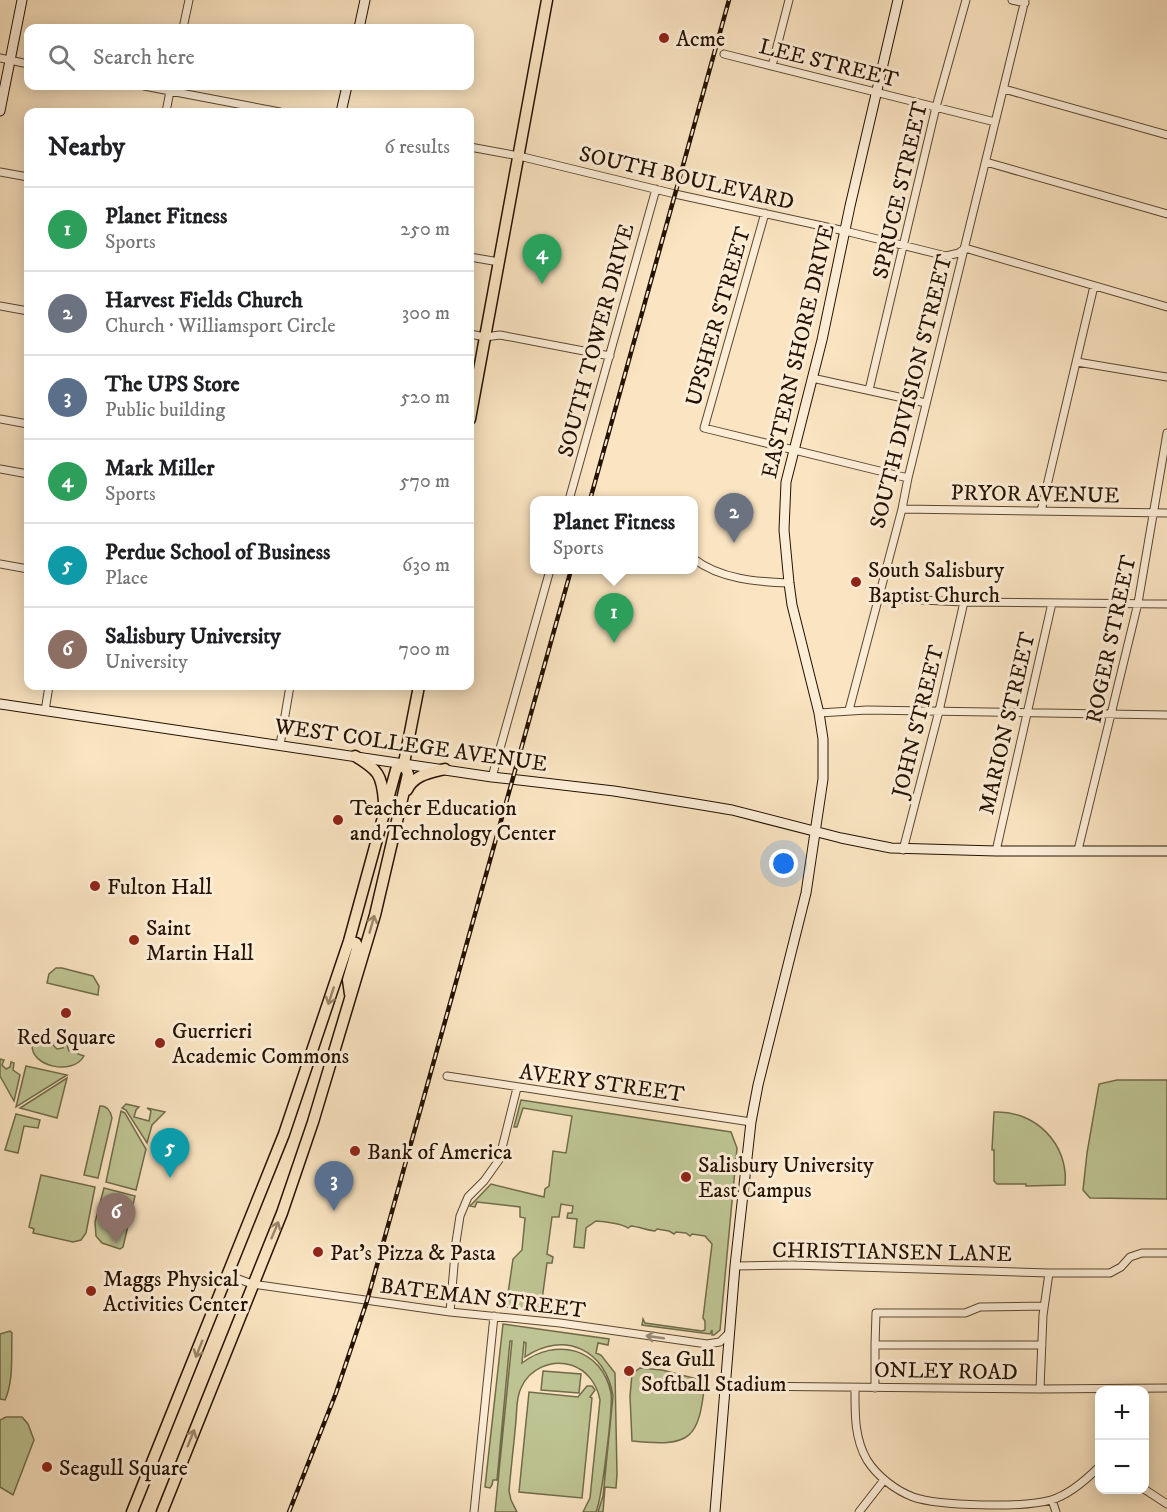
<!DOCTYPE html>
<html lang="en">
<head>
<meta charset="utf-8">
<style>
	:root { --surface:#fff; --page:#f6f6f6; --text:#202124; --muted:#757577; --line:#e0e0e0; --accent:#db2777 }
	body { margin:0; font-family:"IM FELL DW Pica",serif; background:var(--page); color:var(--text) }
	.controls { position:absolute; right:18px; bottom:18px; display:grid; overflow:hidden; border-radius:12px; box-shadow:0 3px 15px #0003 }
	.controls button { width:54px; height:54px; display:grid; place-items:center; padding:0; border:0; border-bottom:2px solid var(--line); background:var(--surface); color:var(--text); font:30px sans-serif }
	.you { position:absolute; left:784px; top:864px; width:21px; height:21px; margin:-15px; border:4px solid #fff; border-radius:50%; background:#1a73e8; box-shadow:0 0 0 9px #1a73e833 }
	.badge { display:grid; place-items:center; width:39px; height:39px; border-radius:50%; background:var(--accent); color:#fff; font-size:20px; font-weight:700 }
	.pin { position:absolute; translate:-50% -50px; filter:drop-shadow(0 2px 3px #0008) }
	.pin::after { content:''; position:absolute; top:32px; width:21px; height:18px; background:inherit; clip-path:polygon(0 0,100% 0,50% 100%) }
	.popup { position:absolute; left:530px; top:496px; width:168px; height:78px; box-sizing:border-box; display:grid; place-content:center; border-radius:12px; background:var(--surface); filter:drop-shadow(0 2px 4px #0005); font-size:20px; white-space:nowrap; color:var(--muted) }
	.popup b { font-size:22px; color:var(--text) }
	.popup::after { content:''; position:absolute; left:50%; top:100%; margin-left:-12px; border:12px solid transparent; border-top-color:var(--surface) }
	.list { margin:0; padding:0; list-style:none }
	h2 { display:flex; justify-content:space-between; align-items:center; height:78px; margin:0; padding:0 24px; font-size:26px }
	h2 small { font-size:20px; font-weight:400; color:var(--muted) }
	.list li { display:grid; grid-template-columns:39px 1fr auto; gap:18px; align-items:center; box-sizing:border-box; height:84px; padding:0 24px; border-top:2px solid var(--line) }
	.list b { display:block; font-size:22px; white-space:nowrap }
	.list p { margin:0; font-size:20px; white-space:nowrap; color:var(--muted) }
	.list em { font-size:20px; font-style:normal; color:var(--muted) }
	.icon { flex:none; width:33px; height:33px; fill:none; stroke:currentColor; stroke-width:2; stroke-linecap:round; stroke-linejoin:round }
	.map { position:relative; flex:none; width:1167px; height:1512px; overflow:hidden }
	.search { position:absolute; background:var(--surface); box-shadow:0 3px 15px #0003; left:24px; top:24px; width:450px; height:66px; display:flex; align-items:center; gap:15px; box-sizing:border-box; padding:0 21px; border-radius:12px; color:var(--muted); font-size:22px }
	.panel { position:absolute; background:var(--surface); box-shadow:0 3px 15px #0003; left:24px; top:108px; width:450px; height:582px; border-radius:12px }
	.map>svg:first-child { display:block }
</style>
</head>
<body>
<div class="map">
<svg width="1167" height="1512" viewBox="0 0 1167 1512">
	<rect width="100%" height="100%" fill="#fae4c1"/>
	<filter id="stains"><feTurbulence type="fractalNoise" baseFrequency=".00333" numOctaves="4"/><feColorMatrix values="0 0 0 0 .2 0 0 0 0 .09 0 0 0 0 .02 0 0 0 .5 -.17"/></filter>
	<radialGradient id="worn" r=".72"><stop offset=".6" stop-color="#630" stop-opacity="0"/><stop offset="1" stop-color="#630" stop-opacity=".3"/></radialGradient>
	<!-- green -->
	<path fill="#bec493" stroke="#716b4a" stroke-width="1.5" d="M56 968H62L93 976 99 986 98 995 47 983 49 974Z
		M38 1038 46 1040 44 1043 46 1045 50 1044 49 1041 55 1042 53 1045 57 1049 63 1048 62 1044 67 1045 69 1051 71 1050 73 1047 79 1048 78 1054 84 1056C73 1076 30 1067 32 1044H37Z
		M0 1059 4 1060 2 1065 6 1069 10 1067 11 1062 14 1063 13 1070 20 1075 14 1101 0 1076Z
		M26 1066 67 1075 16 1107Z
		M67 1078 57 1118 20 1108Z
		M1117 1080H1167V1199L1090 1198 1083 1190 1087 1153 1099 1084Z
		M521 1100 731 1132 737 1148 720 1330 714 1335H712V1330L710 1334 642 1325 643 1319 645 1323 702 1331 705 1330V1321L703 1318 712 1244 705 1236 692 1234 690 1236 686 1233 676 1232 674 1234 669 1231 657 1229 655 1231C646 1230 640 1227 631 1226L628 1228C621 1223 606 1222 596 1221L586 1228 584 1248 574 1247 577 1219 567 1218 568 1213H572L573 1206 561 1204 559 1217H552L547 1254 553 1257 552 1263H547L542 1300 547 1301V1306L543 1312 506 1307 513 1259 522 1250 525 1218 520 1217V1207L477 1202 475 1207 470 1206 491 1184 544 1197 545 1189 549 1186 553 1151 566 1153 572 1116 523 1108 517 1127H514Z
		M126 1104 139 1107 136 1110 134 1117 149 1121 151 1111 147 1108 165 1112 152 1125 147 1143 126 1110 122 1108Z
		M100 1106C107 1105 111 1112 112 1118L98 1178 84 1175Z
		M121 1111 125 1113 146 1149 136 1190 106 1182Z
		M994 1112C1035 1110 1069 1144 1065 1185L1026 1186V1184H997L994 1181V1150H992Z
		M16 1114 40 1120 38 1128 24 1126 18 1153 5 1150Z
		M41 1175 95 1187 86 1233 81 1240 73 1242 33 1233 34 1229 29 1227Z
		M104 1188 135 1196 123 1247 120 1249 102 1243 96 1236 95 1222Z
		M503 1324 609 1339 608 1345 598 1343 596 1353 601 1355 615 1373 617 1474 616 1488 605 1487 603 1512H598L603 1496 613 1396C606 1350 564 1330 525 1357L526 1343 524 1342 522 1363C556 1337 602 1348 611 1393 613 1408 602 1498 596 1512H583L590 1498 600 1400C597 1384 587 1370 571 1365 551 1359 529 1369 521 1388 516 1398 517 1410 516 1420 514 1444 511 1467 509 1491L511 1500 517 1512H495L512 1341H510L497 1480H493L492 1485 490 1488 485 1487Z
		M10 1331 12 1333C11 1355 14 1380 5 1400L0 1399V1334Z
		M640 1368 662 1370 705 1381C699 1440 691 1447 632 1441L630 1396 632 1374Z
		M543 1371 581 1374 579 1393 541 1390Z
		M587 1386H592L595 1390 590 1397 592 1398 582 1498 519 1492 529 1392 578 1397Z
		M6 1417H22L28 1424 34 1440 13 1495 0 1487V1420Z"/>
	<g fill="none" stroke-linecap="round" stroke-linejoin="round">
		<!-- street casing -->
		<g stroke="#5a4630" stroke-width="9">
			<path id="street" d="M1012 0 1025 3
				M183 28 189 0
				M724 54 995 122
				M0 58 28 64
				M772 66 789 0
				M144 86 280 112
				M1004 89 1167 135
				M166 112 171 86
				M470 147 519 156 675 194 845 231 946 256 959 253 965 248 1167 307
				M986 162 1167 214
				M0 172 28 177
				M765 213 704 428 908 478
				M470 257 499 262
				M0 306 28 311
				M470 334 485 337 500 335 610 356
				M1077 362 1167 377
				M812 378 926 403
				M869 390 936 107 966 0
				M0 419 28 424
				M0 469 28 474
				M569 500 656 189
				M902 509 1167 513
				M1041 511 1094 286
				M694 559C720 579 757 582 789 583
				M0 564 28 569
				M879 598 964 602 1167 604
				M849 710 902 509 908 478 1025 0
				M45 711 49 686
				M819 713 867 710 1167 715
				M280 745 290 686
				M492 777 550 570
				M903 850 939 711 964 602
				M1078 850 1138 603 1167 433
				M996 851 1052 603
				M447 1076 751 1122
				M735 1266 793 1265 1049 1273
				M228 1275 252 1284 450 1312 560 1323 707 1344 720 1342 730 1332
				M450 1312 456 1242 460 1216 468 1197 484 1181 499 1160 517 1088
				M875 1345V1388
				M1042 1345H875L876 1313H965L980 1307 1044 1306
				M725 1386 1040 1389 1167 1388
				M855 1388C855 1412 854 1438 867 1460 877 1476 895 1490 913 1497 939 1506 1024 1508 1051 1500 1069 1495 1087 1479 1100 1466
				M1040 1389 1043 1315 1049 1273H1110L1121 1267 1130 1257 1142 1253H1167
				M1144 1489 1167 1504
				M1052 1500 1056 1512
				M474 1512 494 1316
				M859 1512 884 1480"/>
		</g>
		<!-- secondary casing -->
		<g stroke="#241200" stroke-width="11">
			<path id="secondary" d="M359 28 365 0
				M0 111 22 0
				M341 112 347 86
				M0 704 492 777 614 791 696 804 732 810 841 838 891 848 996 851H1167
				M715 1512 735 1266 751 1122 758 1085 806 893 823 779V739L819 713 792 605 789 583 784 530 786 482 822 340 850 206 898 0"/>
		</g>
		<!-- primary casing -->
		<g stroke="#241200" stroke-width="13">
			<path id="primary" d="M470 419 547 0
				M355 756C378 770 382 774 384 802
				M407 790C414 775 429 773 445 769
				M349 941 356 943 357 949 348 980 350 994
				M132 1512 284 1134 349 941 396 770 404 763
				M162 1512 282 1213 313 1122 375 915 408 774 404 763 419 686"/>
		</g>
		<!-- street -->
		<use href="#street" stroke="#fcedd7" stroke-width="7"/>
		<!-- secondary -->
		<use href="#secondary" stroke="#fcedd7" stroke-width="9"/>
		<!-- primary -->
		<use href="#primary" stroke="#fae4c1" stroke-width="10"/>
		<!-- rail casing -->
		<g stroke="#241200" stroke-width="4.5">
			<path id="rail" d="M590 500 729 0
				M289 1512 336 1393 367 1301 571 570"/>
		</g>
		<!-- rail -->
		<use href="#rail" stroke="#fcedd7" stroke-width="2" stroke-dasharray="7" stroke-linecap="butt"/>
	</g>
	<!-- one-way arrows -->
	<defs><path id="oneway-shaft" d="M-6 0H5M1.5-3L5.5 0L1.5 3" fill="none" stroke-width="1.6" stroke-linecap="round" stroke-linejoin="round" transform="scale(1.5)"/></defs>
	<g stroke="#9a866a">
		<use href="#oneway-shaft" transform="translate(372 924) rotate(-74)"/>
		<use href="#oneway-shaft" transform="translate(331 996) rotate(108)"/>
		<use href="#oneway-shaft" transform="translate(275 1230) rotate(-67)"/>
		<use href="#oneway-shaft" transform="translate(199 1349) rotate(112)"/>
		<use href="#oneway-shaft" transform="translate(191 1438) rotate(-68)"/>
	</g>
	<use stroke="#9b8a76" href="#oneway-shaft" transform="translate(655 1337) rotate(-172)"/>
	<!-- markers -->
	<g fill="#8f2418" stroke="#fcedd7" stroke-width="2">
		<circle cx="664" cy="38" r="6"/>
		<circle cx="856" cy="582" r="6"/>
		<circle cx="338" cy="820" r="6"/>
		<circle cx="95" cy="886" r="6"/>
		<circle cx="134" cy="940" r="6"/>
		<circle cx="66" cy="1013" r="6"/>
		<circle cx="160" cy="1043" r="6"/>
		<circle cx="355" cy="1151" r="6"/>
		<circle cx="686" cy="1177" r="6"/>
		<circle cx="318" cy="1252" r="6"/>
		<circle cx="91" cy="1291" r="6"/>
		<circle cx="629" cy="1371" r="6"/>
		<circle cx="47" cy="1467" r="6"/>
	</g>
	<g text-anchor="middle" stroke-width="6" stroke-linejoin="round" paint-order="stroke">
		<!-- poi labels -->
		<g font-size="22" fill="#241200" stroke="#fcedd7" text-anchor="start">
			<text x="676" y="46">Acme</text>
			<text x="868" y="577">South Salisbury<tspan x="868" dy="25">Baptist Church</tspan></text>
			<text x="350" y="815">Teacher Education<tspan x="350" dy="25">and Technology Center</tspan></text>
			<text x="107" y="894">Fulton Hall</text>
			<text x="146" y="935">Saint<tspan x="146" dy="25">Martin Hall</tspan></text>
			<text x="172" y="1038">Guerrieri<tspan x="172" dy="25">Academic Commons</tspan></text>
			<text x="66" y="1044" text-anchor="middle">Red Square</text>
			<text x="367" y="1159">Bank of America</text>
			<text x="698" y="1172">Salisbury University<tspan x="698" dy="25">East Campus</tspan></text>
			<text x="330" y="1260">Pat's Pizza &amp; Pasta</text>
			<text x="103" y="1286">Maggs Physical<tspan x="103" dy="25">Activities Center</tspan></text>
			<text x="641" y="1366">Sea Gull<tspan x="641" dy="25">Softball Stadium</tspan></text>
			<text x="59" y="1475">Seagull Square</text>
		</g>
		<!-- street labels -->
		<g font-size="22" fill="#241200" stroke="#fcedd7">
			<text transform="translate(829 62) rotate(14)" y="8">LEE STREET</text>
			<text transform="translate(687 177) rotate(13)" y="8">SOUTH BOULEVARD</text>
			<text transform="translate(899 190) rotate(-77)" y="8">SPRUCE STREET</text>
			<text transform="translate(717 316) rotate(-74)" y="8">UPSHER STREET</text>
			<text transform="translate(595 340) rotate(-75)" y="8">SOUTH TOWER DRIVE</text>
			<text transform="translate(797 351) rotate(-77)" y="8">EASTERN SHORE DRIVE</text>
			<text transform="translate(910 391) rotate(-76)" y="8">SOUTH DIVISION STREET</text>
			<text transform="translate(1035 493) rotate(1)" y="8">PRYOR AVENUE</text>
			<text transform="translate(1110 639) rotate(-78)" y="8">ROGER STREET</text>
			<text transform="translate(917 721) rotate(-76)" y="8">JOHN STREET</text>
			<text transform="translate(1006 723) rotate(-77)" y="8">MARION STREET</text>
			<text transform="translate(411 744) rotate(8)" y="8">WEST COLLEGE AVENUE</text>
			<text transform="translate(602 1082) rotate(8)" y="8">AVERY STREET</text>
			<text transform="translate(892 1251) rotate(1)" y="8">CHRISTIANSEN LANE</text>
			<text transform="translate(483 1297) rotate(7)" y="8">BATEMAN STREET</text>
			<text transform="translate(946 1370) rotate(1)" y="8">ONLEY ROAD</text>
		</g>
	</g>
	<rect width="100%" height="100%" filter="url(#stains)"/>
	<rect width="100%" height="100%" fill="url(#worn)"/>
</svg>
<div class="controls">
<button>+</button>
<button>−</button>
</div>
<div class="you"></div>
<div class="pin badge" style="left:614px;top:643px;background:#2e9e5b">1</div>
<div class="popup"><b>Planet Fitness</b>Sports</div>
<div class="pin badge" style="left:734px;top:543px;background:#6b7280">2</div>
<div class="pin badge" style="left:334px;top:1211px;background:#5c6f8a">3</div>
<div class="pin badge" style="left:542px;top:284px;background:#2e9e5b">4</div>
<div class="pin badge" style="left:170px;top:1178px;background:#0f9aa8">5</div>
<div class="pin badge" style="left:116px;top:1243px;background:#8d6e63">6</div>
<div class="search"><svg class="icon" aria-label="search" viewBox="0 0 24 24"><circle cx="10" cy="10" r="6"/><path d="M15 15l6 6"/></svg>Search here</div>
<section class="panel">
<h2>Nearby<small>6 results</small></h2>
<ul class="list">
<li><span class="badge" style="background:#2e9e5b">1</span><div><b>Planet Fitness</b><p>Sports</p></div><em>250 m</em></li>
<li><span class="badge" style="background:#6b7280">2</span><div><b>Harvest Fields Church</b><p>Church · Williamsport Circle</p></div><em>300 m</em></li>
<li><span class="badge" style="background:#5c6f8a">3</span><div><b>The UPS Store</b><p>Public building</p></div><em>520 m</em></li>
<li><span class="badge" style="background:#2e9e5b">4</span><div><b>Mark Miller</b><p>Sports</p></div><em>570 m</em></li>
<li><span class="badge" style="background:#0f9aa8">5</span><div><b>Perdue School of Business</b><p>Place</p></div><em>630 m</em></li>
<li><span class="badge" style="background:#8d6e63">6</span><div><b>Salisbury University</b><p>University</p></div><em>700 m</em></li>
</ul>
</section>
</div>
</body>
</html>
